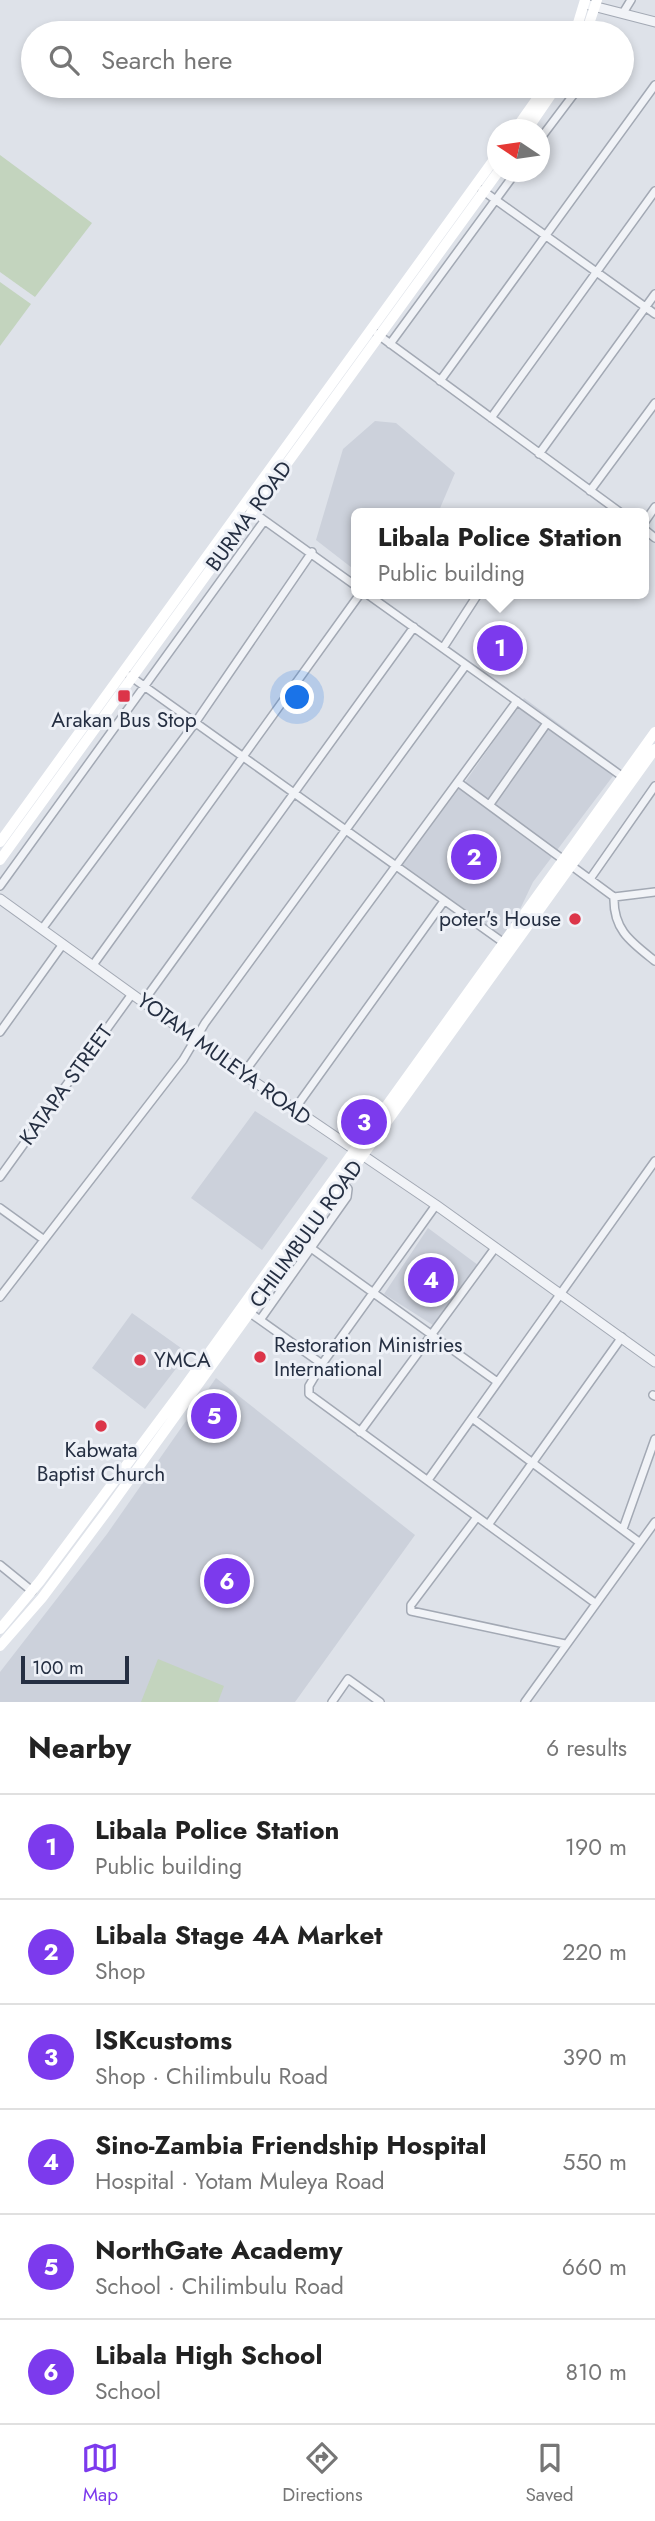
<!DOCTYPE html>
<html lang="en">
<head>
<meta charset="utf-8">
<style>
	:root { --surface:#fff; --page:#f2f2f2; --text:#222; --muted:#767676; --line:#e0e0e0; --accent:#7c3aed }
	body { margin:0; font-family:Jost,sans-serif; background:var(--page); color:var(--text) }
	.compass { position:absolute; left:487px; top:119px; width:63px; height:63px; border-radius:50%; background:var(--surface); box-shadow:0 4px 10px #0003; rotate:283deg }
	.scale { position:absolute; left:21px; bottom:18px; width:108px; box-sizing:border-box; padding-left:7px; border:4px solid #252f42; border-top:0; font-size:19px; line-height:24px; white-space:nowrap; color:#252f42; -webkit-text-stroke:5px #eef1f7; paint-order:stroke }
	.you { position:absolute; left:298px; top:698px; width:24px; height:24px; margin:-18px; border:5px solid #fff; border-radius:50%; background:#1a73e8; box-shadow:0 0 0 10px #1a73e833 }
	.badge { display:grid; place-items:center; width:46px; height:46px; border-radius:50%; background:var(--accent); color:#fff; font-size:23px; font-weight:700 }
	.pin { position:absolute; translate:-50% -50%; border:4px solid #fff; box-shadow:0 2px 7px #0006 }
	.popup { position:absolute; left:351px; top:508px; width:298px; height:91px; box-sizing:border-box; display:grid; place-content:center; border-radius:10px; background:var(--surface); filter:drop-shadow(0 2px 5px #0005); font-size:23px; white-space:nowrap; color:var(--muted) }
	.popup b { font-size:26px; color:var(--text) }
	.popup::after { content:''; position:absolute; left:50%; top:100%; margin-left:-14px; border:14px solid transparent; border-top-color:var(--surface) }
	.list { margin:0; padding:0; list-style:none }
	h2 { display:flex; justify-content:space-between; align-items:center; height:91px; margin:0; padding:0 28px; font-size:30px }
	h2 small { font-size:23px; font-weight:400; color:var(--muted) }
	.list li { display:grid; grid-template-columns:46px 1fr auto; gap:21px; align-items:center; box-sizing:border-box; height:105px; padding:0 28px; border-top:2px solid var(--line) }
	.list b { display:block; font-size:26px; white-space:nowrap }
	.list p { margin:0; font-size:23px; white-space:nowrap; color:var(--muted) }
	.list em { font-size:23px; font-style:normal; color:var(--muted) }
	.icon { flex:none; width:38px; height:38px; fill:none; stroke:currentColor; stroke-width:2; stroke-linecap:round; stroke-linejoin:round }
	.map { position:relative; flex:none; width:655px; height:1702px; overflow:hidden }
	.search { position:absolute; background:var(--surface); box-shadow:0 4px 10px #0003; left:21px; right:21px; top:21px; height:77px; display:flex; align-items:center; gap:18px; box-sizing:border-box; padding:0 24px; border-radius:38px; color:var(--muted); font-size:26px }
	.sheet { height:721px; background:var(--surface) }
	nav { display:flex; justify-content:space-around; align-items:center; box-sizing:border-box; height:98px; border-top:2px solid var(--line); background:var(--surface); font-size:19px; color:var(--muted) }
	nav a { display:grid; justify-items:center; gap:4px }
	nav .on { color:var(--accent) }
	.map>svg:first-child { display:block }
</style>
</head>
<body>
<div class="map">
<svg width="655" height="1702" viewBox="0 0 655 1702">
	<rect width="100%" height="100%" fill="#dee2e9"/>
	<!-- built -->
	<path fill="#ccd1db" d="M375 421 396 423 455 473 438 513H356V571L316 540 343 449Z
		M524 698 619 768 533 882 504 943 395 866 459 783 463 785Z
		M255 1111 328 1158 262 1250 191 1198Z
		M428 1228 478 1265 436 1327 384 1294Z
		M132 1313 188 1353 145 1409 92 1368Z
		M216 1378 415 1535 295 1702H0V1672L107 1534Z"/>
	<!-- green -->
	<path fill="#c3d4be" d="M0 155 92 223 35 297 0 272Z
		M0 282 31 304 0 346Z
		M158 1659 224 1686 218 1702H141Z"/>
	<g fill="none" stroke-linecap="round" stroke-linejoin="round">
		<!-- minor casing -->
		<g stroke="#a3a9b4" stroke-width="10">
			<path id="minor" d="M623 13 631 0
				M540 139 580 86
				M482 190 655 314
				M377 334 621 513
				M390 344 516 172
				M440 381 655 85
				M491 418 655 191
				M539 454 655 294
				M590 491 655 403
				M250 510 356 586
				M644 523 655 507
				M644 529 655 538
				M367 594 623 777
				M443 648 478 594
				M130 676 504 943
				M459 783 614 897 655 892
				M490 804 547 723
				M590 879 655 786
				M0 886 264 521
				M614 897C613 930 631 942 655 961
				M42 929 195 723 312 552
				M93 965 360 594
				M143 1002 414 627
				M0 1032 63 944
				M243 1074 517 701
				M294 1110 444 901
				M0 1177 132 994
				M436 1205 322 1364 309 1386V1394L595 1603
				M0 1208 43 1239
				M297 1238 496 1381
				M0 1297 183 1060 205 1023 466 665
				M246 1310 322 1364
				M260 1320 347 1197 348 1189 343 1183
				M653 1395 655 1396
				M472 1418 639 1542
				M360 1432 495 1248
				M428 1480 655 1161
				M477 1517 411 1605V1611L565 1644
				M488 1525 622 1337
				M623 1529 655 1439
				M0 1565 32 1591
				M332 1702 348 1679 380 1702
				M525 1702 655 1522"/>
		</g>
		<!-- tertiary casing -->
		<g stroke="#a3a9b4" stroke-width="11">
			<path id="tertiary" d="M589 5 655 22
				M0 899 243 1074 436 1205 655 1362"/>
		</g>
		<!-- minor -->
		<use href="#minor" stroke="#f1f3f7" stroke-width="7"/>
		<!-- tertiary -->
		<use href="#tertiary" stroke="#f1f3f7" stroke-width="9"/>
		<!-- secondary -->
		<path stroke="#fff" stroke-width="10" d="M575 33 585 0
			M586 33 597 0
			M515 130 546 86
			M527 130 557 86
			M0 842 498 154
			M0 860 498 172
			M0 1629 40 1581 183 1389 655 732
			M0 1646 42 1598 107 1511 655 749"/>
	</g>
	<!-- markers -->
	<g fill="#dc3549" stroke="#eef1f7" stroke-width="2.5">
		<rect x="117" y="689" width="14" height="14" rx="3.5"/>
		<circle cx="575" cy="919" r="7"/>
		<circle cx="260" cy="1357" r="7"/>
		<circle cx="140" cy="1360" r="7"/>
		<circle cx="101" cy="1426" r="7"/>
	</g>
	<g text-anchor="middle" stroke-width="6" stroke-linejoin="round" paint-order="stroke">
		<!-- street labels -->
		<g font-size="21" fill="#252f42" stroke="#eef1f7">
			<text transform="translate(249 516) rotate(-54)" y="7">BURMA ROAD</text>
			<text transform="translate(224 1059) rotate(36)" y="7">YOTAM MULEYA ROAD</text>
			<text transform="translate(66 1085) rotate(-54)" y="7">KATAPA STREET</text>
			<text transform="translate(306 1234) rotate(-54)" y="7">CHILIMBULU ROAD</text>
		</g>
		<!-- poi labels -->
		<g font-size="21" fill="#252f42" stroke="#eef1f7">
			<text x="124" y="727">Arakan Bus Stop</text>
			<text x="561" y="926" text-anchor="end">poter's House</text>
			<text x="274" y="1352" text-anchor="start">Restoration Ministries<tspan x="274" dy="24">International</tspan></text>
			<text x="154" y="1367" text-anchor="start">YMCA</text>
			<text x="101" y="1457">Kabwata<tspan x="101" dy="24">Baptist Church</tspan></text>
		</g>
	</g>
</svg>
<svg class="compass" viewBox="-18 -18 36 36"><path d="M0-13l5 13h-10z" fill="#e53935"/><path d="M0 13l5-13h-10z" fill="#767676"/></svg>
<div class="scale">100 m</div>
<div class="you"></div>
<div class="pin badge" style="left:500px;top:648px">1</div>
<div class="popup"><b>Libala Police Station</b>Public building</div>
<div class="pin badge" style="left:474px;top:857px">2</div>
<div class="pin badge" style="left:364px;top:1122px">3</div>
<div class="pin badge" style="left:431px;top:1280px">4</div>
<div class="pin badge" style="left:214px;top:1416px">5</div>
<div class="pin badge" style="left:227px;top:1581px">6</div>
<div class="search"><svg class="icon" aria-label="search" viewBox="0 0 24 24"><circle cx="10" cy="10" r="6"/><path d="M15 15l6 6"/></svg>Search here</div>
</div>
<section class="sheet">
<h2>Nearby<small>6 results</small></h2>
<ul class="list">
<li><span class="badge">1</span><div><b>Libala Police Station</b><p>Public building</p></div><em>190 m</em></li>
<li><span class="badge">2</span><div><b>Libala Stage 4A Market</b><p>Shop</p></div><em>220 m</em></li>
<li><span class="badge">3</span><div><b>lSKcustoms</b><p>Shop · Chilimbulu Road</p></div><em>390 m</em></li>
<li><span class="badge">4</span><div><b>Sino-Zambia Friendship Hospital</b><p>Hospital · Yotam Muleya Road</p></div><em>550 m</em></li>
<li><span class="badge">5</span><div><b>NorthGate Academy</b><p>School · Chilimbulu Road</p></div><em>660 m</em></li>
<li><span class="badge">6</span><div><b>Libala High School</b><p>School</p></div><em>810 m</em></li>
</ul>
</section>
<nav>
<a class="on"><svg class="icon" aria-label="map" viewBox="0 0 24 24"><path d="M3 6l6-2 6 2 6-2v14l-6 2-6-2-6 2zM9 4v14M15 6v14"/></svg>Map</a>
<a><svg class="icon" aria-label="directions" viewBox="0 0 24 24"><path d="M12 3l9 9-9 9-9-9zM9 14v-3h6M13 9l2 2-2 2"/></svg>Directions</a>
<a><svg class="icon" aria-label="saved" viewBox="0 0 24 24"><path d="M7 4h10v16l-5-4-5 4z"/></svg>Saved</a>
</nav>
</body>
</html>
